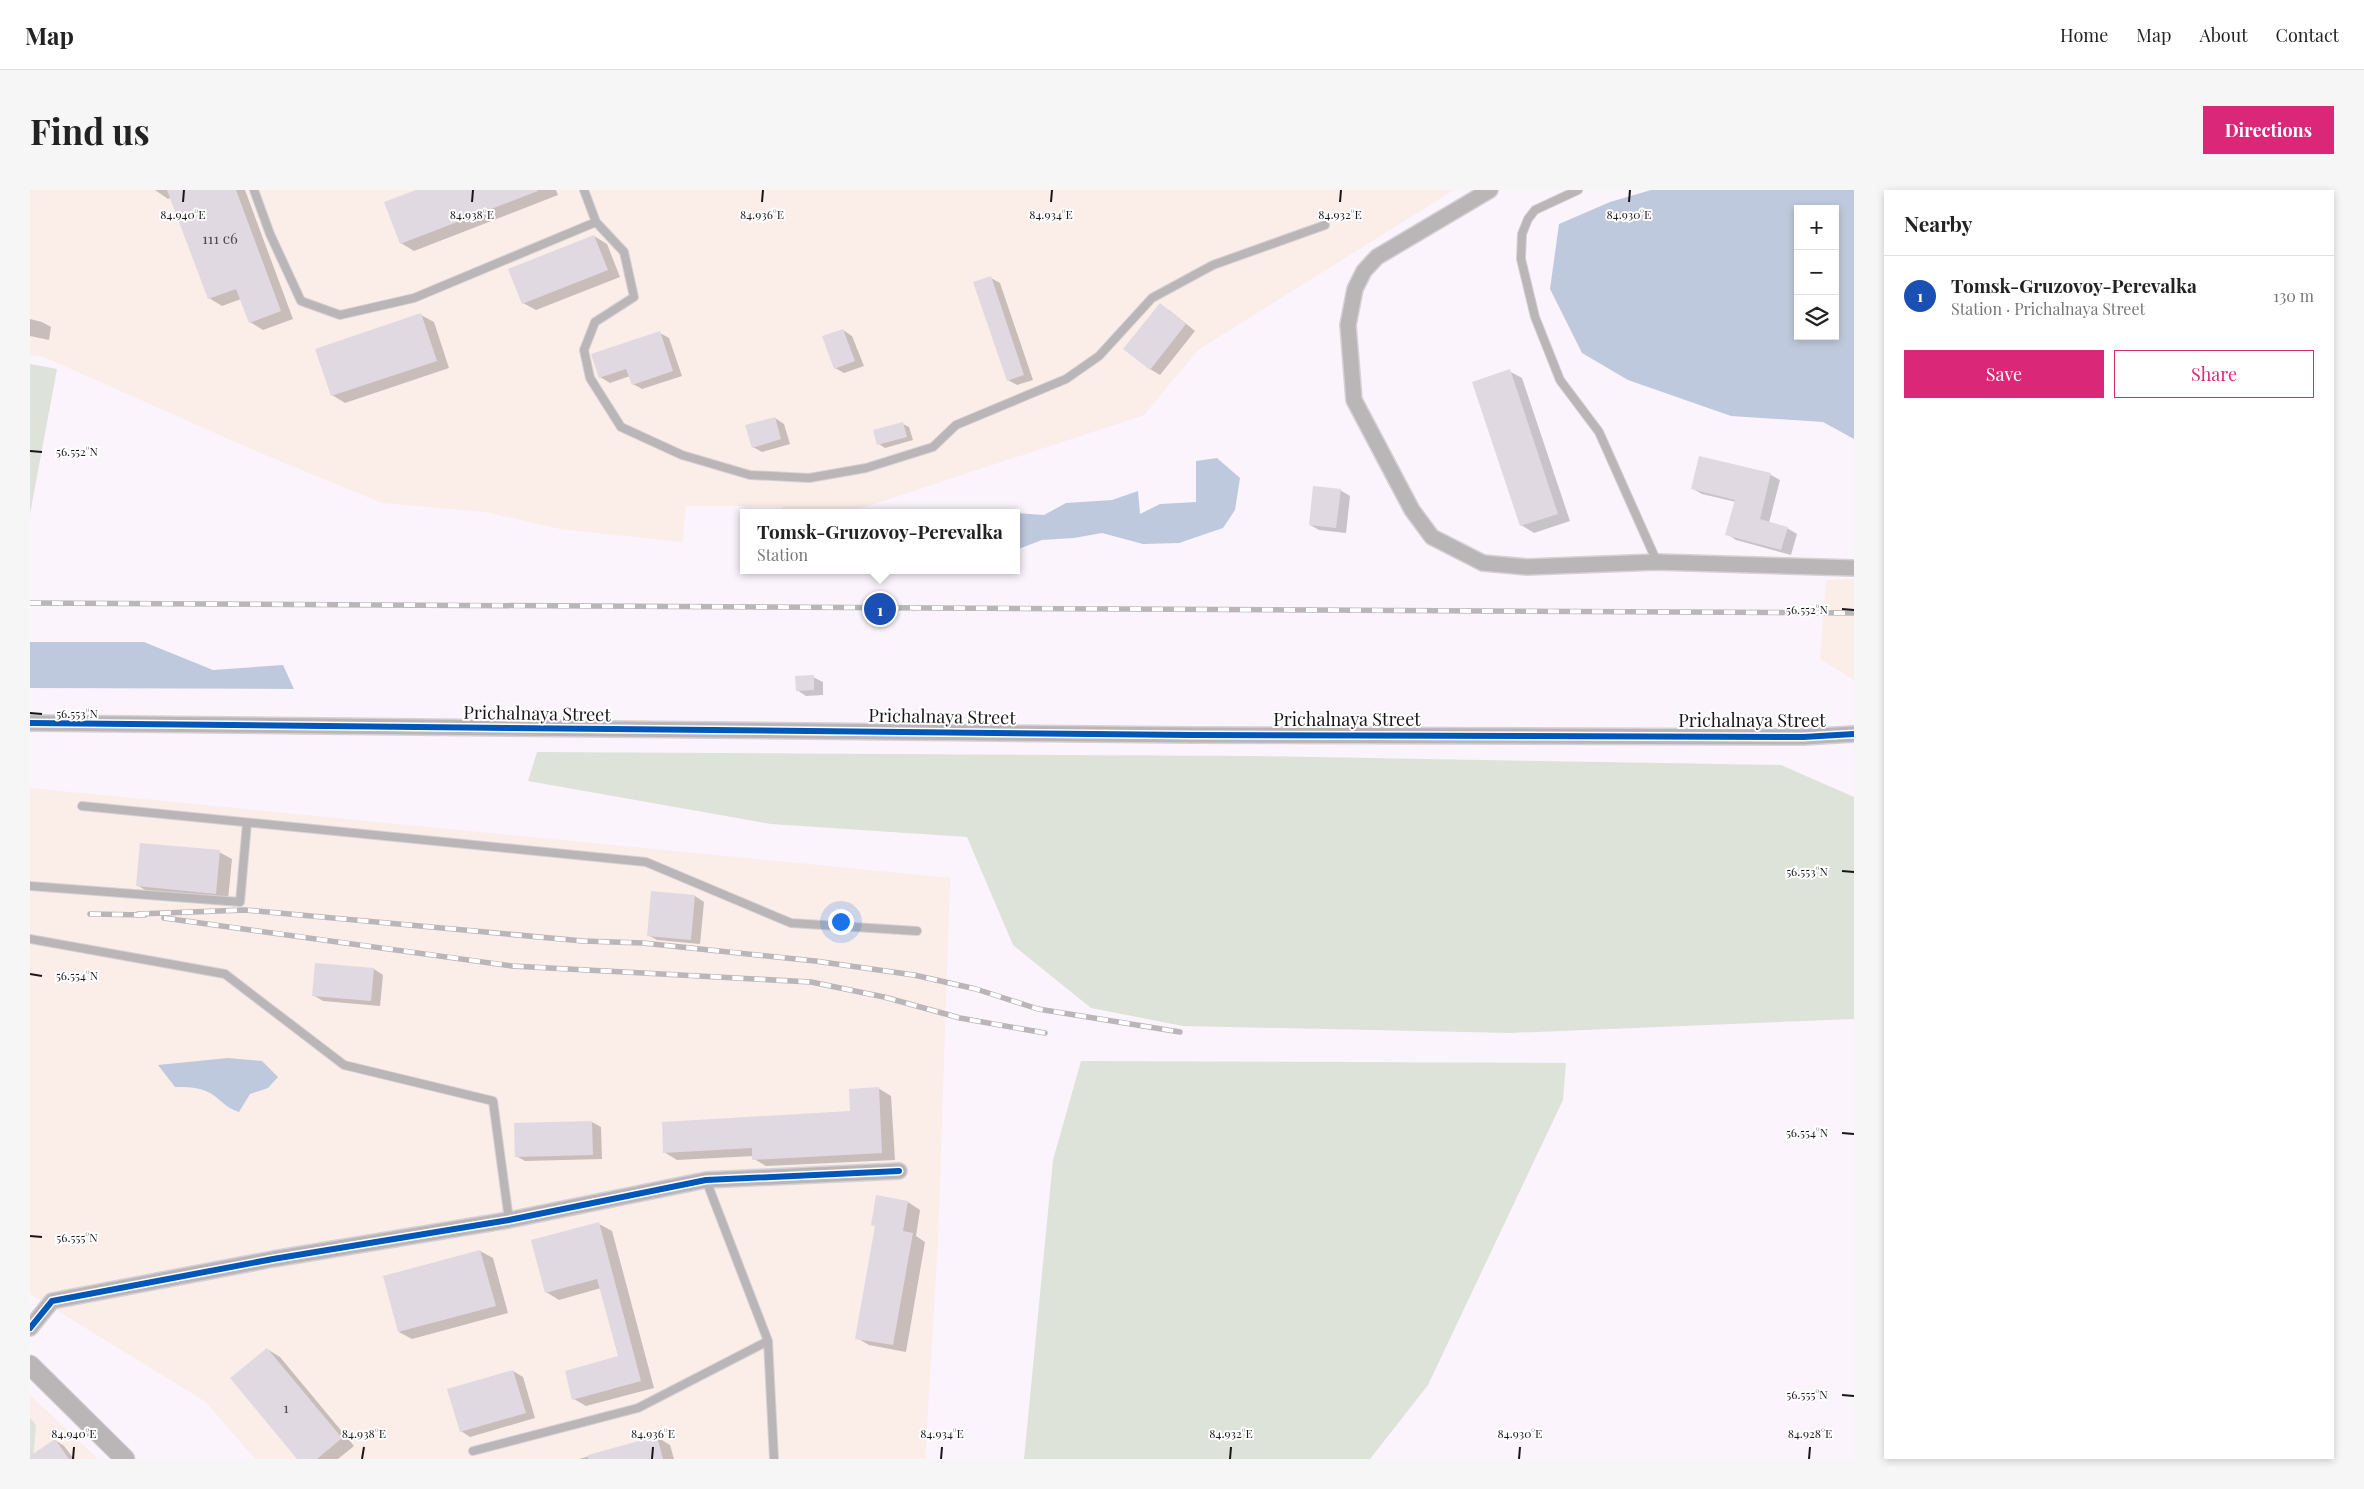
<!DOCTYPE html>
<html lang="en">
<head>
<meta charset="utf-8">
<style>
	:root { --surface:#fff; --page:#f6f6f6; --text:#222; --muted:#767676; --line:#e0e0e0; --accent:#db2777 }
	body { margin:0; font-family:"Playfair Display",serif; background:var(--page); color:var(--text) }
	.controls { position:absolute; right:15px; top:15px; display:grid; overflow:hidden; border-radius:0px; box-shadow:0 2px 8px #0003 }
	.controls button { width:45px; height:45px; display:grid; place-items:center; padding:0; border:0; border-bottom:1px solid var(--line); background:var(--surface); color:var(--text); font:25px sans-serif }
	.you { position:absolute; left:810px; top:731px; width:18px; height:18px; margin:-12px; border:4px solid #fff; border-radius:50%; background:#1a73e8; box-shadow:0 0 0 8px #1a73e833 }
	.badge { display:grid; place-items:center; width:32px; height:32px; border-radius:50%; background:var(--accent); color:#fff; font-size:16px; font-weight:700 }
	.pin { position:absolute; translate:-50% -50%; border:2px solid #fff; box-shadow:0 1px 5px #0006 }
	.popup { position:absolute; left:710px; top:319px; width:280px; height:65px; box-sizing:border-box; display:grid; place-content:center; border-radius:0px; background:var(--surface); filter:drop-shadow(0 1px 4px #0005); font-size:16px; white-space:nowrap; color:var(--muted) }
	.popup b { font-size:19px; color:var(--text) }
	.popup::after { content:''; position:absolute; left:50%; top:100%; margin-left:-10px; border:10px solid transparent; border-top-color:var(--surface) }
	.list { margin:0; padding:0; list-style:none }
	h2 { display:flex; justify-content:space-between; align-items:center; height:65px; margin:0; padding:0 20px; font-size:21px }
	h2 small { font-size:16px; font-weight:400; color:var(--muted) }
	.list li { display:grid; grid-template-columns:32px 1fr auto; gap:15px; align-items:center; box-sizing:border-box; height:80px; padding:0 20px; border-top:1px solid var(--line) }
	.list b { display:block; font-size:19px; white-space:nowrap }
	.list p { margin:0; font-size:16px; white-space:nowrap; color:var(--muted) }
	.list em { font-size:16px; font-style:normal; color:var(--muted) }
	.actions { display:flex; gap:10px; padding:15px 20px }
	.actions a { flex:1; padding:11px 0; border:1px solid var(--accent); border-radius:0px; text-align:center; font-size:18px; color:var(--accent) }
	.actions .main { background:var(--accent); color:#fff }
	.icon { flex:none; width:28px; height:28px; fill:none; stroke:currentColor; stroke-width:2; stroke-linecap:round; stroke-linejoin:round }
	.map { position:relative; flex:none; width:1824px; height:1269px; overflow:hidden; border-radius:0px }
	header { display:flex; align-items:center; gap:30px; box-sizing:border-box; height:70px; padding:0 25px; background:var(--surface); border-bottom:1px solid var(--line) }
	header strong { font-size:24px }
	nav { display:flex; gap:28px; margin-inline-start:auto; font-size:18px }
	.intro { display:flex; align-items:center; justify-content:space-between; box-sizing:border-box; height:120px; padding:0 30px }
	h1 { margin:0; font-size:35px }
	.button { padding:12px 22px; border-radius:0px; background:var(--accent); color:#fff; font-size:18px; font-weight:700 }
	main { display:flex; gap:30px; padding:0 30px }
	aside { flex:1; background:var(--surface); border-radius:0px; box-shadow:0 2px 8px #0003 }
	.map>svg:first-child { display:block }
</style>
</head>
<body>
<header>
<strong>Map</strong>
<nav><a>Home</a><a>Map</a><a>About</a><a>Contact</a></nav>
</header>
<div class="intro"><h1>Find us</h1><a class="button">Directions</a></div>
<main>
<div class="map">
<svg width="1824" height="1269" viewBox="0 0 1824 1269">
	<rect width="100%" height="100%" fill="#fbf4fc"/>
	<!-- industrial -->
	<path fill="#fbede8" d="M0 0H1424L1168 160 1114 225 817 323H754L752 316H656L652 352 530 339 456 322 352 313 214 256 14 167 0 165Z
		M1824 389V490L1790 469 1796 390Z
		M0 598 920 688 908 1049 895 1269H225L176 1212 0 1104Z
		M0 1205 68 1269H0Z"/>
	<!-- green -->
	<path fill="#dde3d8" d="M0 174 27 179 0 324Z
		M507 562 1220 566 1751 575 1824 607V829L1480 843 1153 836 1061 818 983 755 937 647 741 634 498 591Z
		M1051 871 1536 873 1533 910 1398 1195 1340 1269H994L1023 970Z
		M0 1228 6 1235 3 1269H0Z"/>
	<!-- water -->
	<path fill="#bfc9dd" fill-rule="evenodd" d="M1621 0H1824V249L1793 232 1701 226 1598 190 1552 163 1520 99 1529 34 1580 12ZM1768 19H1805V146H1768Z
		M1187 268 1210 288 1205 320 1193 338 1149 353 1113 354 1072 343 1044 348 1012 350 986 360V323L1014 325 1036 313 1082 310 1108 301 1110 324 1130 314 1166 312V271Z
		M0 452H114L183 480 253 475 264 499 0 498Z
		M198 868 232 871 248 887 238 898 220 904 209 922C194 917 192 910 180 903 169 897 157 897 145 897L128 875Z"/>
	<!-- shadow -->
	<path fill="#0003" d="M125 0H215L263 129 233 140 220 132 211 109 192 116 179 108 142 7 138 9Z
		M389 0H526L528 5 384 61 371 53Z
		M564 46 577 54 590 87 506 120 493 113Z
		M961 88 970 93 1003 190 987 195 978 190Z
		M1139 120 1165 141 1130 185 1120 179Z
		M391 125 404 132 419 178 315 213 302 205Z
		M0 129 12 132 21 137 19 150 0 146Z
		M813 140 822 146 834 176 814 183 805 178Z
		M630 143 639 148 652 186 612 199 603 194 600 186 580 193 570 187Z
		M1479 181 1492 188 1540 331 1504 343 1491 335Z
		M745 228 754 234 760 254 732 262 723 257Z
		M873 234 879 237 883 250 855 258 849 254Z
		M1741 285 1750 290 1739 333 1757 338 1767 344 1761 365 1706 350 1697 344 1706 312 1672 304 1663 299Z
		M1310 300 1320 306 1316 343 1289 340 1280 335Z
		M783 487 793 492V505L776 506 767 500Z
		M189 662 202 669 198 710 120 703 107 695Z
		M665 706 674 712 670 754 627 750 618 745Z
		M344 779 353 785 350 816 293 811 283 805Z
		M848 898 861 906 865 970 736 976 724 969V966L647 970 634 962 821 923Z
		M562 932 571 937 572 969 495 971 486 966Z
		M878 1012 890 1020 886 1046 895 1052 876 1162 839 1155 827 1148Z
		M569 1034 582 1041 624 1198 556 1216 544 1209 589 1167 571 1098 529 1110 516 1102Z
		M450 1061 463 1068 478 1123 382 1149 369 1142Z
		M237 1159 250 1167 324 1256 308 1269H269Z
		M483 1181 493 1187 505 1228 440 1247 431 1241Z
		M627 1247 640 1255 644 1269H549Z
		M25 1250 34 1256 44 1269H11Z"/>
	<!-- building -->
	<path fill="#e1d9e2" d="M137 0H206L251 121 219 133 206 99 178 109Z
		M386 0H507L508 1 370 54 354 12Z
		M564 45 578 80 492 114 478 79Z
		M961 86 994 185 977 191 943 92Z
		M1130 113 1156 134 1120 180 1093 159Z
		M391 123 407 171 301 206 285 159Z
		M813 139 825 171 804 179 792 146Z
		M630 141 643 181 602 195 596 179 569 188 561 164Z
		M1480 179 1528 324 1490 336 1442 192Z
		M745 227 751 249 722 258 715 235Z
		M873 232 877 247 847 255 843 240Z
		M1669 266 1741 283 1730 329 1758 337 1751 360 1695 345 1705 310 1661 299Z
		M1283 296 1311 299 1306 338 1279 335Z
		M784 485V500L766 501 765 486Z
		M110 653 190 660 186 704 106 696Z
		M621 701 665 705 661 750 617 746Z
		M285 773 344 778 341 811 282 806Z
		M849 897 852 963 722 970V958L633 963 632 932 820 921 819 899Z
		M562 931 563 965 485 967 484 933Z
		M846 1005 878 1011 873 1041 883 1043 863 1155 825 1149 845 1036 841 1035Z
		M569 1032 611 1191 542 1210 535 1181 588 1166 567 1089 515 1103 501 1050Z
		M450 1060 466 1116 368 1142 353 1086Z
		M237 1158 312 1248 287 1269H267L200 1188Z
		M483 1180 496 1223 430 1242 417 1199Z
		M627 1246 633 1269H558V1265Z
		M25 1249 39 1269H0V1266Z"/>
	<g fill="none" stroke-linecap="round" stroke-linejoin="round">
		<!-- service casing -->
		<g stroke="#d6d1d7" stroke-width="10">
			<path id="service" d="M224 0 240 44 271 111 310 125 384 108 566 32 594 62 604 107 565 132 554 160 560 188 591 237 652 265 720 285 779 288 836 278 903 257 926 235 1036 189 1069 166 1122 108 1183 75 1295 35
				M554 0 566 32
				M1548 0 1505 20 1498 29 1492 44 1491 69 1505 127 1530 190 1569 242 1627 372
				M52 616 616 672 761 733 887 741
				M0 696 210 712 217 633
				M0 749 195 784 314 875 463 911 479 1030
				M676 990 738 1151 744 1269
				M443 1261 608 1218 738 1151"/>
		</g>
		<!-- minor casing -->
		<g stroke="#d6d1d7" stroke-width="18">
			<path id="minor" d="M1460 0 1347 67 1334 81 1325 99 1318 135 1324 210 1382 320 1402 347 1453 373 1497 377 1627 372 1824 378
				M0 533 1161 545 1773 547 1824 544
				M0 1138 22 1111 243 1069 479 1030 676 990 869 981"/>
		</g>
		<!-- tertiary casing -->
		<g stroke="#d6d1d7" stroke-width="21">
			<path id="tertiary" d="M0 1175 95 1269"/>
		</g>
		<!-- service -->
		<use href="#service" stroke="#bab5b6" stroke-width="8"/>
		<!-- minor -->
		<use href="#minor" stroke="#bab5b6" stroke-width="15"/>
		<!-- tertiary -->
		<use href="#tertiary" stroke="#bab5b6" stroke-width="19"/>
		<!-- rail casing -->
		<g stroke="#bab5b8" stroke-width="5.5">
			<path id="rail" d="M0 413 1824 423
				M60 724 115 725
				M108 724 215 720 553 751 613 753 785 771 884 785 946 799 1008 819 1150 842
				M134 728 482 776 781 792 854 807 930 828 1015 843"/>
		</g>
		<!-- rail -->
		<use href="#rail" stroke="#fff" stroke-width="4" stroke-dasharray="11" stroke-linecap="butt"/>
		<!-- cycleway casing -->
		<g stroke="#fff" stroke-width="9">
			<path id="cycleway" d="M0 533 1161 545 1773 547 1824 544
				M0 1138 22 1111 243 1069 479 1030 676 990 869 981"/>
		</g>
		<!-- cycleway -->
		<use href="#cycleway" stroke="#0057b8" stroke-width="6"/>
	</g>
	<!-- ticks -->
	<path fill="none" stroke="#1a151b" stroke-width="2" d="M153 12 154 0M442 12 443 0M732 12 733 0M1021 12 1022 0M1310 12 1311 0M1599 12 1600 0M0 261 12 262M1812 419 1824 420M0 523 12 524M1812 681 1824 682M0 784 12 786M1812 943 1824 944M0 1046 12 1047M1812 1205 1824 1206M43 1269 44 1257M332 1269 334 1257M622 1269 623 1257M911 1269 912 1257M1200 1269 1201 1257M1489 1269 1490 1257M1779 1269 1780 1257"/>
	<g text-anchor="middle" stroke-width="4" stroke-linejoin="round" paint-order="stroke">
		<!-- number labels -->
		<g font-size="15" fill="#4f4950">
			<text x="190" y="54">111 с6</text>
			<text x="256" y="1223">1</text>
		</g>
		<!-- street labels -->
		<g font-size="18" fill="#1a151b" stroke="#fff">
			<text transform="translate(507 524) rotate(1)" y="6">Prichalnaya Street</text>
			<text transform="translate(912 527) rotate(1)" y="6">Prichalnaya Street</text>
			<text x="1317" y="536">Prichalnaya Street</text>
			<text x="1722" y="537">Prichalnaya Street</text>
		</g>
	</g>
	<g font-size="12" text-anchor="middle" fill="#1a151b" stroke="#fff" stroke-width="4" stroke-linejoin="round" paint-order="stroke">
		<text x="153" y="29">84.940°E</text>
		<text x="442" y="29">84.938°E</text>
		<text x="732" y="29">84.936°E</text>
		<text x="1021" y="29">84.934°E</text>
		<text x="1310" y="29">84.932°E</text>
		<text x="1599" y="29">84.930°E</text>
		<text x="47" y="266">56.552°N</text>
		<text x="1777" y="424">56.552°N</text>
		<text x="47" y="528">56.553°N</text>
		<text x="1777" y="686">56.553°N</text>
		<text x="47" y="790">56.554°N</text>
		<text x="1777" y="947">56.554°N</text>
		<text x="47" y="1052">56.555°N</text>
		<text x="1777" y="1209">56.555°N</text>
		<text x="44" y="1248">84.940°E</text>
		<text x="334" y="1248">84.938°E</text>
		<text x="623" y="1248">84.936°E</text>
		<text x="912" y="1248">84.934°E</text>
		<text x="1201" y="1248">84.932°E</text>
		<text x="1490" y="1248">84.930°E</text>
		<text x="1780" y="1248">84.928°E</text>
	</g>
</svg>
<div class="controls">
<button>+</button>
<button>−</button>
<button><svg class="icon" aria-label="layers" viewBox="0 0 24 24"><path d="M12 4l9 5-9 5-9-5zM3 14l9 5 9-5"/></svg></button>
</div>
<div class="you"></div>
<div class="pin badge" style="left:850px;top:419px;background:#1a4fb4">1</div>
<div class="popup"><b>Tomsk-Gruzovoy-Perevalka</b>Station</div>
</div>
<aside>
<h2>Nearby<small></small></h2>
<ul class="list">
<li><span class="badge" style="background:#1a4fb4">1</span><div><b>Tomsk-Gruzovoy-Perevalka</b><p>Station · Prichalnaya Street</p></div><em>130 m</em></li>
</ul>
<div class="actions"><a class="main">Save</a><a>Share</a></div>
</aside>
</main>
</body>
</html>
